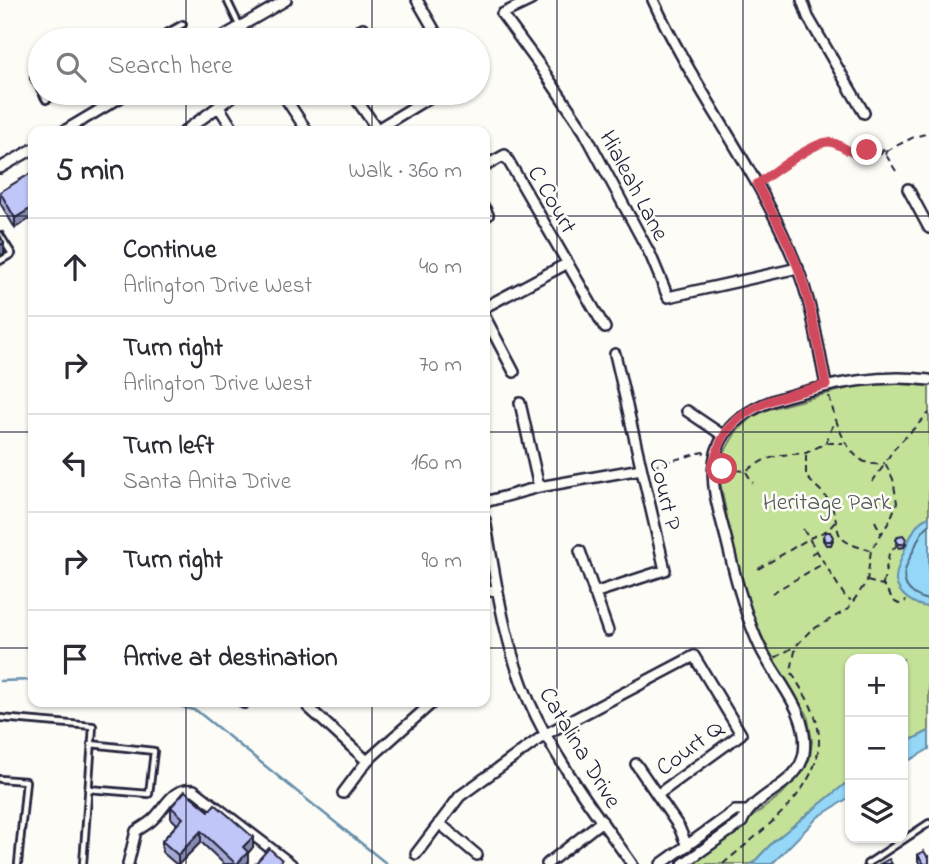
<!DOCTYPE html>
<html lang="en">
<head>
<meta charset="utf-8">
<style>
	:root { --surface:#fff; --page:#f2f2f3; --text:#2b2b33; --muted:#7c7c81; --line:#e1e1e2 }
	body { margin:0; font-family:"Indie Flower",sans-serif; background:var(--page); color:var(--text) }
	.controls { position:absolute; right:21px; bottom:21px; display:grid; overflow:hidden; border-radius:14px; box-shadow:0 2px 5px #0004 }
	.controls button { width:63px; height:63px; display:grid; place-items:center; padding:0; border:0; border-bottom:2px solid var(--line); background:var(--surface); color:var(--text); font:35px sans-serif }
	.stop { position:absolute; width:21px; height:21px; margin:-16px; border:5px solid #d1495b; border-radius:50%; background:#fff }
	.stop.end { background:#d1495b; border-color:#fff; box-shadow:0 2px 7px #0008 }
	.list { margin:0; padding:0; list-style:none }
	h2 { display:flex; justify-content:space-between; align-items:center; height:91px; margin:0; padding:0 28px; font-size:30px }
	h2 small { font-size:23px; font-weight:400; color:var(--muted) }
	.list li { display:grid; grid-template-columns:46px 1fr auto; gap:21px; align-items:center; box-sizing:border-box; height:98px; padding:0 28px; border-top:2px solid var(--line) }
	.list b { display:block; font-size:26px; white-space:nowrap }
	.list p { margin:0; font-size:23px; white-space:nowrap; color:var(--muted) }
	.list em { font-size:23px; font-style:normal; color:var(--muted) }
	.icon { flex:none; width:38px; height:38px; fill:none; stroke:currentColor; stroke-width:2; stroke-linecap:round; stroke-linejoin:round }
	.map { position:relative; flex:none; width:929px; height:864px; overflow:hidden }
	.search { position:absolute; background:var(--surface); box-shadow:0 2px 5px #0004; left:28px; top:28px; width:462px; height:77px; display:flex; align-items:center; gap:18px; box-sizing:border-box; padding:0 24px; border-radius:38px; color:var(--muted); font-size:26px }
	.panel { position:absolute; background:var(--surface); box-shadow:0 2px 5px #0004; left:28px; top:126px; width:462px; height:581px; border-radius:14px }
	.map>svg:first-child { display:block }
</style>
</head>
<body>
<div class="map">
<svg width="929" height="864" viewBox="0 0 929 864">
	<rect width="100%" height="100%" fill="#fdfcf7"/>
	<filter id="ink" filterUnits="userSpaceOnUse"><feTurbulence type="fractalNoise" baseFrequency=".0143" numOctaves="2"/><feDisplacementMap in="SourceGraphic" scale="14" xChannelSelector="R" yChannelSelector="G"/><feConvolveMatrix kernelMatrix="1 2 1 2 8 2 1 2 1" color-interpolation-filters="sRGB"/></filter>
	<g filter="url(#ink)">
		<!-- green -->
		<path fill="#c4e198" stroke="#73826a" stroke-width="2" d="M890 383 929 386V731L903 744V659H850V780L773 842 752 864H691L782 794 805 768 810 757 812 741 807 714 779 670 751 615 737 569 719 476 725 451 736 432 754 416 769 409 860 385Z"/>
		<!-- water -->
		<path fill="#94d7f6" stroke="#668fab" stroke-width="2" d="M929 517V607C915 606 898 595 896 581 895 569 911 532 919 523 921 521 926 518 929 517Z
			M929 731V749L903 764V744Z
			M850 780V797L818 817 772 864H752L773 842Z"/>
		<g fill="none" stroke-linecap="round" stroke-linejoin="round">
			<!-- shore -->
			<path stroke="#506a86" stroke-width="2" d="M929 525C921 531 918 540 914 549 907 564 896 581 914 594 919 597 922 599 929 600"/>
			<!-- stream -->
			<path stroke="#668fab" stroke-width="2.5" d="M0 681 33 680
				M164 702 197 711 387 864"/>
			<!-- lane casing -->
			<g stroke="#22223b" stroke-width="10">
				<path id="lane" d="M227 0 240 27
					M154 40 183 24
					M40 74 34 78 40 89
					M42 93 46 100 60 93
					M0 235 12 254 0 261
					M0 718 93 726 83 864
					M0 779 26 781 18 864
					M88 789 149 794 154 751 91 744
					M867 864 929 823"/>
			</g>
			<!-- street casing -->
			<g stroke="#22223b" stroke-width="14">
				<path id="street" d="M417 0 440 40
					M531 0 502 14 538 63 584 131 651 256 668 297 798 268
					M653 0C695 92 760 172 797 267 812 304 818 346 826 385
					M802 0 808 17 864 113
					M240 27 248 40
					M217 40 286 0
					M343 40 363 28
					M282 93 307 131
					M352 93 377 129
					M219 107 234 131
					M64 131 128 93
					M185 131 237 93
					M374 131 437 93
					M485 166 505 155 605 328
					M0 168 33 149
					M908 189 929 228
					M485 209 488 215
					M485 307 568 263
					M485 317 514 372
					M520 403 539 487
					M687 411 724 436
					M485 502 539 487 641 469
					M485 520C496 581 504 644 529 701 555 760 595 812 632 864
					M580 551 608 631
					M485 592 498 589
					M594 593 665 570 615 354
					M244 703V702
					M308 707 367 761
					M636 764 679 827 687 846
					M343 793 367 761 433 702
					M439 823 477 855
					M416 854 460 796 546 734 694 656 741 734 657 795
					M128 864 136 831C141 828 146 825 151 821 166 809 170 787 194 790L291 864
					M547 864 602 821
					M661 864 735 811H746
					M683 864 742 822C753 793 799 786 804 753 810 712 776 681 760 647 745 615 736 581 728 546 722 520 710 490 714 463 719 424 754 405 788 396 834 383 881 374 929 380"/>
			</g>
			<!-- path -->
			<path stroke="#22223b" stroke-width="2" stroke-dasharray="7 5" stroke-linecap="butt" d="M864 136 867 147
				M870 148 872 152 869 154 867 150Z
				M883 150 886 151 885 156 881 154Z
				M886 151 914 137 929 133
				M886 155 896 171
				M763 180C775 171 818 140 831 143 840 145 848 152 856 155L867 152
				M829 396C836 422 849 473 885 463
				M827 443H843
				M806 455V476C813 485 822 490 828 500 846 530 824 539 870 550
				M652 466 703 452 706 455
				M724 469 745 471 764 460 781 455 806 453 826 443 835 419
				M746 472 753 483
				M872 482 885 464
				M875 521 881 533
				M803 529 846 598 851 600
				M811 554 816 551
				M758 569 810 538 828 530 835 522
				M867 581 883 585 895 602 899 604 906 601
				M883 584 889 554 896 546
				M772 593 824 563
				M775 658 794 647
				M723 864C765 827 839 779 814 714 809 699 798 685 791 671L796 646 810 631 848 609 867 581 871 550 889 522 897 503 893 479 885 463 893 450 929 413"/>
			<!-- lane -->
			<use href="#lane" stroke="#fdfcf7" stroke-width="4.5"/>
			<!-- street -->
			<use href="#street" stroke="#fdfcf7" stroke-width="9"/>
		</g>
		<!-- wall -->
		<path fill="#a5aad5" stroke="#22223b" stroke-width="2" d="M33 172 15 228 0 203V192Z
			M823 537 833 540 831 545H826L823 540Z
			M896 540 906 543 904 547 899 548 896 544Z
			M171 807 253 847 248 853V862L246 864H224L201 842 179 864H176L162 852V841L177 824 171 818Z
			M918 855 929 864H920L918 861Z"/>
		<!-- shaded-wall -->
		<path fill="#868bae" stroke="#22223b" stroke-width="2" d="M33 207V217L15 228V218Z
			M4 243V253L0 256V245Z
			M201 831V842L179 864H178V855Z
			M253 837V847L248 853V862L246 864H237L243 847Z"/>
		<!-- building -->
		<path fill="#c0c6f8" stroke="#22223b" stroke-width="2" d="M33 172V207L15 218 0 192Z
			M0 235 4 243 0 245Z
			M826 532H830L833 537 831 541H826L823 537Z
			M903 535 906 539 904 544H899L896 540 898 536Z
			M185 791 209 811 215 804 253 837 243 847 248 852 237 864H236L201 831 178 855 162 841 183 818 171 807Z
			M269 848 282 860 279 863 280 864H255Z
			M924 851 927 856H929V864H924L918 855Z
			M889 859 892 864H880Z"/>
	</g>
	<g fill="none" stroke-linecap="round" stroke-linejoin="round" filter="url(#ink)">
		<!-- route -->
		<path stroke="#d1495b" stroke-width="9" d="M722 469 713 462C717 454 719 444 724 436 745 401 790 395 826 385 818 346 812 306 798 268 787 239 772 211 757 184 772 174 810 144 827 142 840 141 849 156 863 154L867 150"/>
	</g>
	<!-- grid -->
	<path fill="none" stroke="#22223b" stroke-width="2" stroke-opacity="0.55" d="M186 0V40M372 0V40M557 0V864M743 0V864M186 93V131M372 93V131M0 216H33M485 216H929M0 432H33M485 432H929M0 648H33M485 648H929M186 702V864M372 702V864"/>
	<g text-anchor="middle" stroke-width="5" stroke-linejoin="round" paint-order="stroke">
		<!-- street labels -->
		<g font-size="24" fill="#22223b" stroke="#fdfcf7">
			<text transform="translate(635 185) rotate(62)" y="8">Hialeah Lane</text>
			<text transform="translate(553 199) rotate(60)" y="8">C Court</text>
			<text transform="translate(666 494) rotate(77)" y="8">Court P</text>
			<text transform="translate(581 747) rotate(59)" y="8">Catalina Drive</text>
			<text transform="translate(689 747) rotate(-37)" y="8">Court Q</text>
		</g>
		<!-- park labels -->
		<g font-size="24" fill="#535b57" stroke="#fdfcf7">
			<text x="827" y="509">Heritage Park</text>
		</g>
	</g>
</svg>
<div class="controls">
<button>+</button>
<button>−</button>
<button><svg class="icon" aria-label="layers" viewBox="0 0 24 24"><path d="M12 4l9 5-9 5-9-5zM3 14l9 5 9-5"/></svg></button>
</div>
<div class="stop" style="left:722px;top:469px"></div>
<div class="stop end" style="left:867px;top:150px"></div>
<div class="search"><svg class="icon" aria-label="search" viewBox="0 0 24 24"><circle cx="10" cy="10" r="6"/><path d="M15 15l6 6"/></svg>Search here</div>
<section class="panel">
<h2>5 min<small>Walk · 360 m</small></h2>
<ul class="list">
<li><svg class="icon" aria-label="ahead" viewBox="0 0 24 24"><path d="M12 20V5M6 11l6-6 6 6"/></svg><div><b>Continue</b><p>Arlington Drive West</p></div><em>40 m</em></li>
<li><svg class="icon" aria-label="right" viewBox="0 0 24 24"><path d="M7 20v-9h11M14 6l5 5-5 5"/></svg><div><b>Turn right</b><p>Arlington Drive West</p></div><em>70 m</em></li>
<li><svg class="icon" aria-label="left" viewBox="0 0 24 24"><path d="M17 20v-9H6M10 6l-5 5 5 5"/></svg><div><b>Turn left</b><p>Santa Anita Drive</p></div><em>160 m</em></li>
<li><svg class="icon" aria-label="right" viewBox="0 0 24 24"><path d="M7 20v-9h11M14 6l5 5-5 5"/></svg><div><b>Turn right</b></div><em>90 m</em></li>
<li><svg class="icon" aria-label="arrive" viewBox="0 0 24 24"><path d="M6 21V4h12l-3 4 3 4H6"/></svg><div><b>Arrive at destination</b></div></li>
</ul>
</section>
</div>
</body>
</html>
